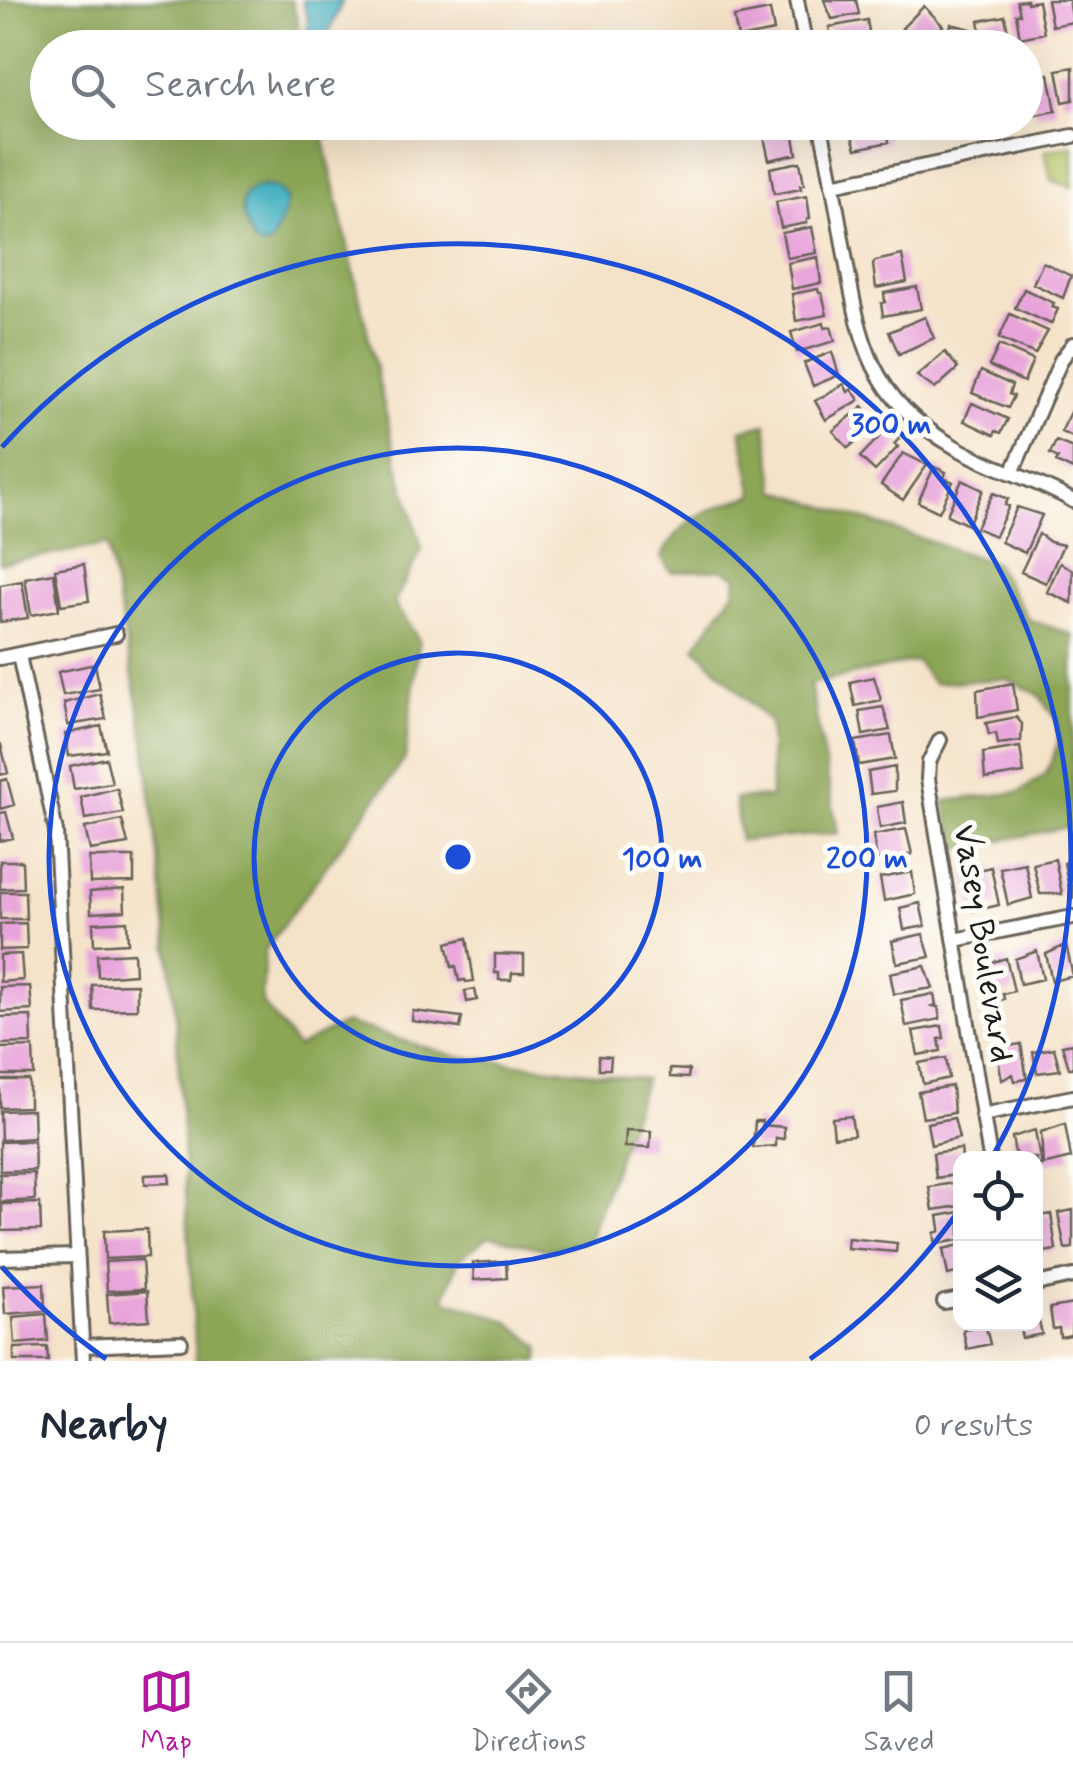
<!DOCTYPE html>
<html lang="en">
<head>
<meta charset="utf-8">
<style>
	:root { --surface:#fff; --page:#f2f2f3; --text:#1f2937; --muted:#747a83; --line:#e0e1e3; --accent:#b5179e }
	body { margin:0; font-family:Mynerve,sans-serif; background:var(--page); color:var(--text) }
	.controls { position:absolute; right:30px; bottom:30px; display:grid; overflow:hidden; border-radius:20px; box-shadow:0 10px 40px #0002 }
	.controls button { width:90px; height:90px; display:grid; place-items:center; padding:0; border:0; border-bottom:2px solid var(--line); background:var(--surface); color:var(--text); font:50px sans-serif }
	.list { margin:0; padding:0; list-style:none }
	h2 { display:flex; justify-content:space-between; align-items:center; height:130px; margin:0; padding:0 40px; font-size:42px }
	h2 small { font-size:32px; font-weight:400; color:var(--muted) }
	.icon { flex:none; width:55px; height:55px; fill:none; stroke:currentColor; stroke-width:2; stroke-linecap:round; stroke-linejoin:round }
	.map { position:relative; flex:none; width:1073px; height:1361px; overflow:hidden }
	.search { position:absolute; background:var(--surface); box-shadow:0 10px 40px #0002; left:30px; right:30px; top:30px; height:110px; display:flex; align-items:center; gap:25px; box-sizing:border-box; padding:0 35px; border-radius:55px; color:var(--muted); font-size:38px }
	.sheet { height:280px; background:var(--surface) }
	nav { display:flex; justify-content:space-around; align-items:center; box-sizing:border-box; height:140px; border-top:2px solid var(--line); background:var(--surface); font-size:28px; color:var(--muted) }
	nav a { display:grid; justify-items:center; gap:5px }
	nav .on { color:var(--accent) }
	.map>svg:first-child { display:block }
</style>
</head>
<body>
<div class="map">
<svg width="1073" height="1361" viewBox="0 0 1073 1361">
	<rect width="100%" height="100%" fill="#fdfcf7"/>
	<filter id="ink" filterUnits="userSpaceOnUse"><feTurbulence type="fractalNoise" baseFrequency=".01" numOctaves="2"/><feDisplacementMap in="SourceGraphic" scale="20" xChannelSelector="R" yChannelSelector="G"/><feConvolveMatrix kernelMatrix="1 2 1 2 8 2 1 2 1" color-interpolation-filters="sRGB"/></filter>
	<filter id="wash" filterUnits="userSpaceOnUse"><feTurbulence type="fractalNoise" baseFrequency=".0048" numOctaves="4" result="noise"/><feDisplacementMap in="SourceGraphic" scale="40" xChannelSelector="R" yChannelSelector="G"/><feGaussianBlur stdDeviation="2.25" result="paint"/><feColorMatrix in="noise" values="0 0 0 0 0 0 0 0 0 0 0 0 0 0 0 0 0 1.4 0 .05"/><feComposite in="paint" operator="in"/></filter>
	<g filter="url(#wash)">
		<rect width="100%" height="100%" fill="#f5e3c9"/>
		<!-- green -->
		<path fill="#b0bf61" stroke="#666e3e" stroke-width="2.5" d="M1073 145V187L1051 180 1045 151Z"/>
		<!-- forest -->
		<path fill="#8ca657" stroke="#54613a" stroke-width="2.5" d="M0 0H292L303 47 48 48V122L320 123 397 462 422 549 394 603 419 640 405 759 265 950 262 1003 297 1047 345 1023 455 1056 645 1079 589 1240 548 1250 489 1236 459 1259 444 1299 508 1321 540 1347 539 1361H196L175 1009 144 734 107 545 0 563Z
			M766 424 776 490 994 563 1029 620 1073 635V826L957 849 944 801 1020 792 1046 774 1059 741 1057 721 1039 695 1007 679 933 683 916 661 810 684 838 833 740 841 735 799 771 797 770 722 695 647 735 590 737 577 721 569 671 572 661 557C686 514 708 509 754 495L741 430Z"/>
		<!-- water -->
		<path fill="#41aebf" stroke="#2e656e" stroke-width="2.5" d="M302 0H343L327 38 316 47H306L308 19Z
			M263 186 276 188 286 198C287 213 277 229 271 244L263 247 254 243C244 222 230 191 263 186Z"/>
		<g id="blocks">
			<!-- building -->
			<path fill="#e8a3da" d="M824 0H856L859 14 832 19Z
				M1027 0V3L1038 1 1044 33 1020 38 1016 14H1020L1017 1Z
				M1047 0H1069L1073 22 1052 26Z
				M924 6 943 26 920 47 902 28Z
				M770 10 774 31 738 38 734 17Z
				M1005 16 1011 48H984L979 21Z
				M867 20 871 43 837 48 836 40 831 41 829 27Z
				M951 24 971 29 966 48H945Z
				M776 39 777 48H742V46Z
				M1073 67V100L1063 102 1057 70Z
				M1049 74 1056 111 1036 115 1029 78Z
				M761 122H790V124L762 130Z
				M885 122 889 142 856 149 850 129Z
				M909 122H932L933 127 911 132Z
				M941 122H965L966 127 942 132Z
				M793 131 797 154 769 160 764 137Z
				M800 162 804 184 800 185 801 189 774 194 770 168Z
				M807 196 810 218 807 219V223L781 228 776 202Z
				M812 227 817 253 787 258 782 233Z
				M902 255 907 282 876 288 873 265 875 261Z
				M818 257 821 283 792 289 788 263Z
				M1043 262 1071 276 1063 298 1033 284Z
				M917 287 921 309 883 316 881 303 885 302 884 293Z
				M818 289 819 293H822L827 315 796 321 792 294Z
				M1024 289 1054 303 1052 307 1058 309 1051 324 1015 308Z
				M1010 314 1048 331 1035 354 999 338Z
				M925 317 934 338 899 354 889 332Z
				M824 323 825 328 831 327 835 341 797 352 791 332Z
				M999 345 1033 360 1024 382 989 366Z
				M832 352 839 375 813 386 804 363Z
				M945 352 958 368 935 389 917 376Z
				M981 371 1012 385 1009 394 1014 396 1008 408 972 393Z
				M844 384 848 392 852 389 859 400 826 420 815 401Z
				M972 403 1008 419 1001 433 996 431 994 435 964 421Z
				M863 406 877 424 848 448 833 431Z
				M1073 408V437L1061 432Z
				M888 428 899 439 894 444 898 447 875 471 860 457Z
				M1056 441 1073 448V470L1056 462 1058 458 1050 454Z
				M903 453 927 465 903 500 881 485Z
				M934 467 946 472 944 478 953 482 939 512 918 502Z
				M962 480 983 490 968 525 947 515Z
				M993 493 1008 499 1005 505 1009 506 995 536 976 528Z
				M1017 507 1042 515 1025 553 1001 542Z
				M1039 534 1050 542 1063 545 1046 583 1021 572Z
				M1060 563 1073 570 1072 603 1047 592Z
				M84 564 89 601 61 605 55 569Z
				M54 573 59 610 31 615 25 578Z
				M22 581 28 618 0 622V585Z
				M95 664 100 689 63 695 58 672Z
				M874 677 881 700 855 706 850 682Z
				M1013 683 1017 710 978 717 977 690Z
				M100 694 106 719 68 725 64 703Z
				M883 707 890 730 863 735 859 711Z
				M1016 717 1022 724 1021 741 998 744 996 733 989 735 986 723Z
				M101 726 107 751 69 756 65 734Z
				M891 735 895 759 859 765 855 741Z
				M1 745 8 773 0 775V746Z
				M1020 747 1024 773 985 779 983 753Z
				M106 758 112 783 74 789 70 766Z
				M895 767V791L871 794 868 772Z
				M7 779 14 805 0 809V781Z
				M117 788 123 813 85 819 81 797Z
				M903 802 906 823 880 828 877 807Z
				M6 812 13 838 0 841V813Z
				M122 820 128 844 90 850 85 828Z
				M906 829 912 854 877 860 873 835Z
				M89 857H134V882L90 883Z
				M1055 859 1062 894H1040L1033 864Z
				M0 861H22L23 888 0 889Z
				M1073 861V898H1071L1064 863Z
				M1025 863 1032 898 1008 905 1000 868Z
				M991 867 999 905 973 911 965 873Z
				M912 872 915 894 884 901 880 878Z
				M124 889 125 911 91 913 90 892Z
				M0 892H25L26 919H0Z
				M920 903 925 926 904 930 900 908Z
				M127 921 128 943 94 945 93 923Z
				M26 923 27 949 0 950V924Z
				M923 934 930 957 897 963 892 941Z
				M467 938 474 981 466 982 465 980 459 981 456 966 452 967 447 943Z
				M1066 945 1073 976 1052 981 1046 954Z
				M1037 951 1043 979 1020 984 1015 959Z
				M134 953 135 974 98 977 97 955Z
				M21 954 23 980 0 982V955Z
				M495 954 524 955V973H512L511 980H499V973H495Z
				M1006 958 1014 991 1003 994 1004 999 996 1001 984 965Z
				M925 966 933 988 894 994 890 973Z
				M137 984V1009L93 1010 92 985Z
				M30 986 32 1010 0 1012V987Z
				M475 989 477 1000 467 1002 465 991Z
				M934 994 936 1005 933 1006 938 1007 940 1019 906 1026 901 1000Z
				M413 1011 462 1017 460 1028 412 1021Z
				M31 1016 32 1043 0 1044V1017Z
				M942 1026 944 1038 939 1039 941 1051 918 1055 913 1031Z
				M1073 1043V1068H1069L1062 1045Z
				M1021 1044 1027 1079 1015 1081 1013 1074 1002 1080 996 1048Z
				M33 1047 34 1075H0V1048Z
				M1054 1048 1060 1070 1037 1073 1033 1052Z
				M599 1056 611 1057 610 1069H599Z
				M946 1058 949 1078 923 1084 919 1063Z
				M670 1069 689 1070 688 1078 670 1077Z
				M0 1080H29V1107L0 1108Z
				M952 1086 954 1113 923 1118 918 1092Z
				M33 1110 34 1138 1 1140 0 1111Z
				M851 1116 854 1135 834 1137 832 1118Z
				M954 1118 959 1138 931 1145 927 1123Z
				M755 1121H762V1125L784 1127V1139L776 1138V1146L753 1148Z
				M1065 1124 1071 1158 1043 1165 1041 1132Z
				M626 1130 651 1131 650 1148 625 1147Z
				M1035 1130 1041 1165 1036 1166V1158H1016L1012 1137Z
				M34 1141 35 1170 0 1171V1142Z
				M961 1149 962 1158 959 1165 952 1166 954 1175 936 1178 933 1153Z
				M34 1173 35 1200 0 1202V1174Z
				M169 1174 170 1183 145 1184V1175Z
				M960 1182V1206L933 1210 929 1187Z
				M40 1203 41 1230 2 1231V1204Z
				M1073 1210V1248L1065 1249 1058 1213Z
				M960 1212V1240L936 1244 934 1233 940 1231V1228L938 1216Z
				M1051 1214 1056 1250 1044 1252V1247L1042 1252 1036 1253V1217Z
				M147 1229 148 1257 105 1259 104 1231Z
				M848 1238 897 1243 896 1252 847 1248Z
				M960 1245V1272L948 1275 943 1249Z
				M142 1260 144 1289 107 1291 105 1262Z
				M506 1261 507 1278 474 1280 473 1263Z
				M44 1284 45 1311 5 1314 3 1286Z
				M147 1291 149 1320 109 1323 107 1294Z
				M1073 1304 1071 1335 1060 1337 1059 1328 1053 1329 1050 1308Z
				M1036 1308 1042 1334 1022 1338 1019 1324H1036Z
				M46 1314 48 1341 15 1344 13 1317Z
				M971 1324H985L990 1344 967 1349 963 1330 972 1328Z
				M47 1347 48 1361H14V1348Z"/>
		</g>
	</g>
	<g filter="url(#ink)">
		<use href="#blocks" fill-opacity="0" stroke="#686259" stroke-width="2.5"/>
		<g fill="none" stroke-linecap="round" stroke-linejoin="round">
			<!-- street casing -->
			<g stroke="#686259" stroke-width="18">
				<path id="street" d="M797 0 806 48
					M820 122C829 165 837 208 844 250 860 341 868 397 955 447 992 469 1036 479 1073 501
					M832 185 1073 136
					M1012 473 1061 360 1073 344
					M19 655 56 832 83 1361
					M0 658 116 634
					M940 740 929 762 928 779 990 1158
					M955 940 1073 917
					M982 1115 1073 1097
					M0 1258 77 1256
					M1036 1284 1073 1276
					M944 1302 960 1299
					M83 1346 181 1342"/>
			</g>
			<!-- street -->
			<use href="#street" stroke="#fff" stroke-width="12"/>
		</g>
	</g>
	<!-- distance rings -->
	<g fill="none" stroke="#1d4ed8" stroke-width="5">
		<circle cx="458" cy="857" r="204"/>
		<circle cx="458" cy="857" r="409"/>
		<path d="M960 1209A613 613 0 0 1 810 1359M106 1359A613 613 0 0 1 2 1267M2 447A613 613 0 0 1 994 1154"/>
	</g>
	<g text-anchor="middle" stroke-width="10" stroke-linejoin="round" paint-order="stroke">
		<!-- street labels -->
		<g font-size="35" fill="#1c1c1c" stroke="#fdfcf7">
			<text transform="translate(985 943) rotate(81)" y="12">Vasey Boulevard</text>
		</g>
	</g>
	<circle cx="458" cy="857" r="15" fill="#1d4ed8" stroke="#fdfcf7" stroke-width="5"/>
	<g font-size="30" text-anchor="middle" font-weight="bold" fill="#1d4ed8" stroke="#fdfcf7" stroke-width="10" stroke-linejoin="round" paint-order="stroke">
		<text x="891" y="434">300 m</text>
		<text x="662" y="868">100 m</text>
		<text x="867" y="868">200 m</text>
	</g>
</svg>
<div class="controls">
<button><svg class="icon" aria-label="locate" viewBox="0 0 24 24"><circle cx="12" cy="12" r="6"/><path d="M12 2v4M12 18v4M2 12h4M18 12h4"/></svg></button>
<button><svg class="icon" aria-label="layers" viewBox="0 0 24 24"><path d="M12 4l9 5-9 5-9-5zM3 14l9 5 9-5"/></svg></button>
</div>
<div class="search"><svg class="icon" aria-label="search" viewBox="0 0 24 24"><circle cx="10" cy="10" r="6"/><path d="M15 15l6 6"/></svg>Search here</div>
</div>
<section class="sheet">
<h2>Nearby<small>0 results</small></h2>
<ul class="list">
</ul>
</section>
<nav>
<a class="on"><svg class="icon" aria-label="map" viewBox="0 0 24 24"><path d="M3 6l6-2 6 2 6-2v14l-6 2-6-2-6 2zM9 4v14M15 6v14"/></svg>Map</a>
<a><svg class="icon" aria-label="directions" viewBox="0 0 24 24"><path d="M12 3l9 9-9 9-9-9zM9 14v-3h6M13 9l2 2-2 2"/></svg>Directions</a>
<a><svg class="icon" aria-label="saved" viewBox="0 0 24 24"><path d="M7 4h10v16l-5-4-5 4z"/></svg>Saved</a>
</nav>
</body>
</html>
